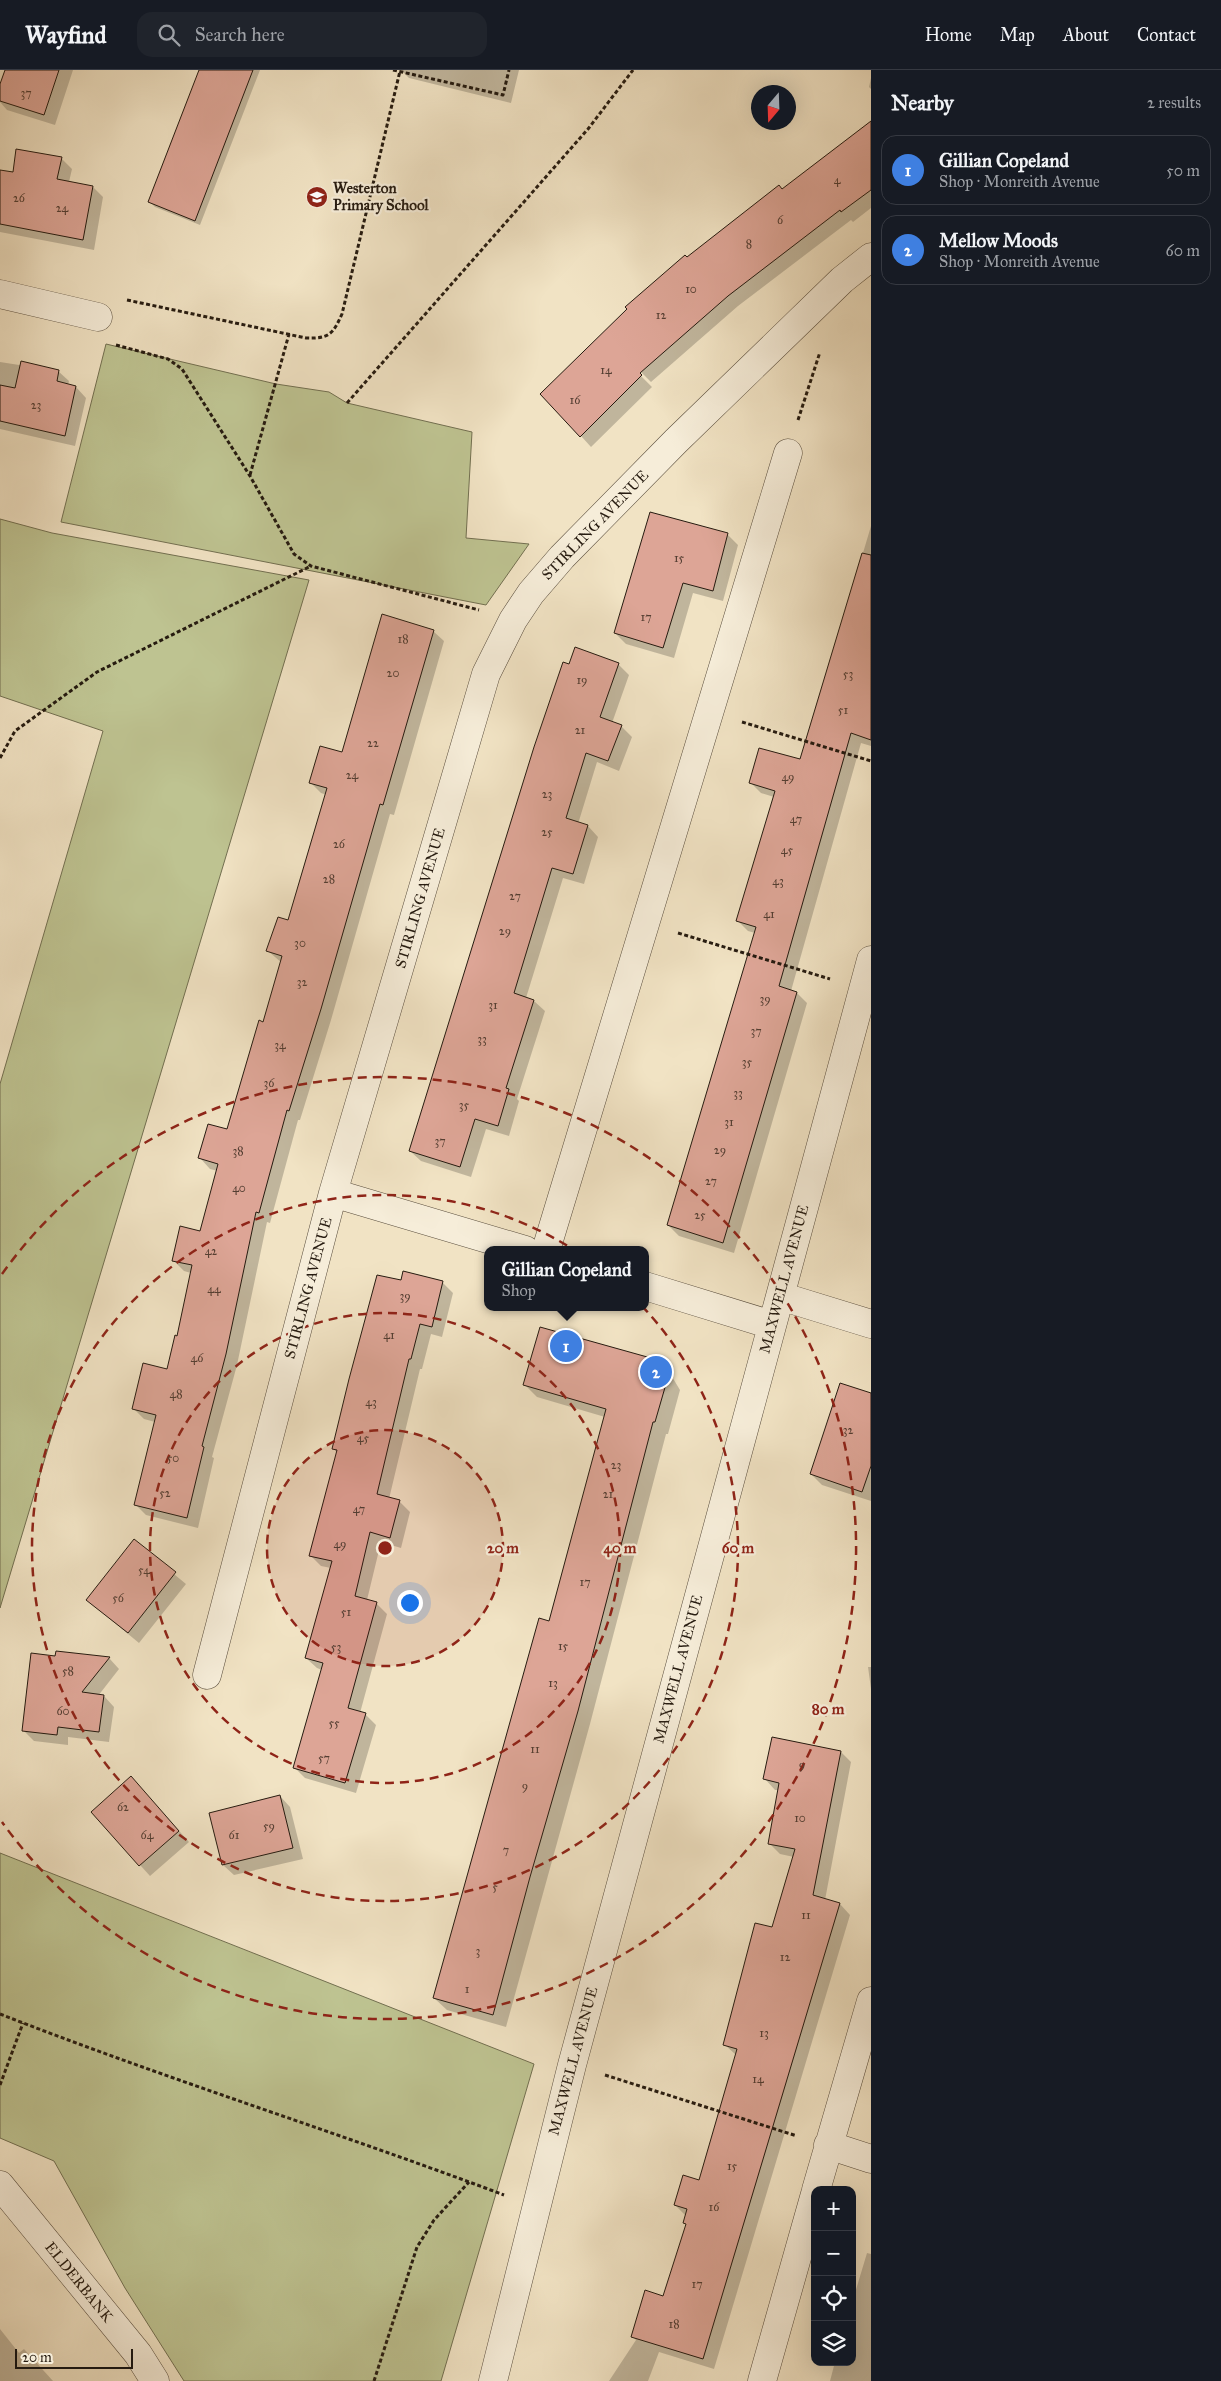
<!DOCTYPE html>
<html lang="en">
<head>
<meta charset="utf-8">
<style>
	:root { --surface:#171b24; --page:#20242c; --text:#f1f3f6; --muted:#9ea1a6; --line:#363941; --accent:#c59692 }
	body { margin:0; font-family:"IM FELL Great Primer",serif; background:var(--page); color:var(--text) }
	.controls { position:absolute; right:15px; bottom:15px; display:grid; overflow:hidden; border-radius:10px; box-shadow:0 5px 20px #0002 }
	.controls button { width:45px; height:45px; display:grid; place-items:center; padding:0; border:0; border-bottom:1px solid var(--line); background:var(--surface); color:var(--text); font:25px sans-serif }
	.compass { position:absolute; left:751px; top:15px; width:45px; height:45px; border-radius:50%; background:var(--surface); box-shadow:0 5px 20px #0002; rotate:199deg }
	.scale { position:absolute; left:15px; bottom:12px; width:118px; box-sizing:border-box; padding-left:5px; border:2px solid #261b10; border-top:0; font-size:14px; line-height:18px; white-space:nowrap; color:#261b10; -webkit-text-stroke:4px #f6edd9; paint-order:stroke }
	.you { position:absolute; left:409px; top:1532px; width:18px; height:18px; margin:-12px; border:4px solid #fff; border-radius:50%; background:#1a73e8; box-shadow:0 0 0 8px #1a73e833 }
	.badge { display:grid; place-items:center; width:32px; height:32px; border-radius:50%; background:var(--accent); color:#fff; font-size:16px; font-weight:700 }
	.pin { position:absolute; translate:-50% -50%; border:2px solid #fff; box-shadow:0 1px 5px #0006 }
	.popup { position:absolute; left:484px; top:1176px; width:165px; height:65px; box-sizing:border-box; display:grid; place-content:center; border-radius:10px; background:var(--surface); filter:drop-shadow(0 1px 4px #0005); font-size:16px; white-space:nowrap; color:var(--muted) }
	.popup b { font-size:19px; color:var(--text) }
	.popup::after { content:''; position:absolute; left:50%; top:100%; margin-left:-10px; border:10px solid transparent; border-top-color:var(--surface) }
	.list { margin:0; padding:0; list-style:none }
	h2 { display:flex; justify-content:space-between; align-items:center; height:65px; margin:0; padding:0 20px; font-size:21px }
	h2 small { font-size:16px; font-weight:400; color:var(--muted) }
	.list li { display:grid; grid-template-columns:32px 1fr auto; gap:15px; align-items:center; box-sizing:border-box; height:70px; margin:0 10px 10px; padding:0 10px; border:1px solid var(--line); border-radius:15px }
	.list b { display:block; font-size:19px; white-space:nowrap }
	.list p { margin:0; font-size:16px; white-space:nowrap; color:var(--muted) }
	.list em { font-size:16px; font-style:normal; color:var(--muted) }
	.icon { flex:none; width:28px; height:28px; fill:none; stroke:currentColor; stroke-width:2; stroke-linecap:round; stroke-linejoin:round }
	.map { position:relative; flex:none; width:871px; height:2311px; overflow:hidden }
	header { display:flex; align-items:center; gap:30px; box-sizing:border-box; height:70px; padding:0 25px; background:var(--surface); border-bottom:1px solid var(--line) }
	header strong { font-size:24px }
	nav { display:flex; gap:28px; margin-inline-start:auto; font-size:18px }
	.search { width:350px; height:45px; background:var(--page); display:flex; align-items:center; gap:12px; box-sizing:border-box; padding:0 18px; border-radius:15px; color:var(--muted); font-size:19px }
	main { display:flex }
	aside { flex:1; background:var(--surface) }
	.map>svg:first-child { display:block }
</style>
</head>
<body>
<header>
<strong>Wayfind</strong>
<div class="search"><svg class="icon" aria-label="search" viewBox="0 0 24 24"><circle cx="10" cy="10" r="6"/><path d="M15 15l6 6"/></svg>Search here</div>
<nav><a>Home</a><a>Map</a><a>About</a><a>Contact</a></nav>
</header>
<main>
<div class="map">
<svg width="871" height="2311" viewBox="0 0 871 2311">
	<rect width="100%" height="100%" fill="#f1e3c4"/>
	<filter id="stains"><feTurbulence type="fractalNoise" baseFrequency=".004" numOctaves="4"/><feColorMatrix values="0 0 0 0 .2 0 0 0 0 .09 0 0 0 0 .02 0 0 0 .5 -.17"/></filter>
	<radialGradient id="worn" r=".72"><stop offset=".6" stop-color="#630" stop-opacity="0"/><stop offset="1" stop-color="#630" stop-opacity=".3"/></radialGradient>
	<!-- green -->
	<path fill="#bec391" stroke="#726f50" d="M106 274 276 314 329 322 347 333 472 362 466 468 529 474 486 535 61 452Z
		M0 449 52 463 309 510 0 1538V1014L103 661 0 626Z
		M0 1783 534 1994 441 2311H184L125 2218 54 2091 0 2068Z"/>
	<!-- shadow -->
	<path fill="#0003" d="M6 0H73L55 55 7 40 0 32V19Z
		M200 0H260L200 155 155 137 150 132Z
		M401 0H519L511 33 409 8Z
		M871 8V19L869 17Z
		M871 52V138L853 152 851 150 738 236 651 312 639 300 637 302 652 317 591 377 581 366 687 189 782 120Z
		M61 88 72 99 69 112 93 117 103 127 94 180 0 162V102L14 104Z
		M0 292 58 301 69 311 68 315 76 317 86 328 75 376 0 359Z
		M871 456V676L861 673 791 921 797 923 807 933 734 1183 679 1166 668 1155 755 863 748 861 737 850 774 727 761 723 751 713 801 691Z
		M727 464 738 475 723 531 693 523 674 588 626 574 615 563Z
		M433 561 444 571 394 745 390 744 331 950 300 1050H298L270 1153 267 1152 237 1295 212 1387 214 1388 198 1458 146 1445 136 1435 155 1352 144 1349 133 1338 168 1301 178 1267 191 1203 184 1201 173 1190 201 1162 218 1101 210 1099 200 1088 228 1061 282 893 268 881 289 852 327 725 321 723 310 712 342 684Z
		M618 594 629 605 612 653 621 656 632 667 619 701 597 692 578 754 588 756 598 767 584 814 563 808 526 928 534 931 545 941 517 1029 519 1031 509 1066 486 1059 471 1107 421 1091 410 1081 570 596Z
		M402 1212H442L453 1223 442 1267 431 1264 422 1299H420L389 1429 399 1431 410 1442 401 1478 381 1472 367 1530 376 1533 387 1544 360 1643 365 1644 376 1655 356 1723 305 1708 294 1697 322 1600 317 1598 306 1588 331 1498 321 1496 310 1485 337 1383 334 1379Z
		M658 1292 671 1305 680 1320 668 1364H666L590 1654 506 1957 447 1940 434 1928 549 1552 605 1347 537 1327 524 1314Z
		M871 1325V1431L822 1415 811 1404Z
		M134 1471 186 1514 139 1573 87 1530Z
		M57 1582 109 1588 119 1599 98 1626H104L114 1637 109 1672 68 1667V1675L34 1671 23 1660Z
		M868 1597H871V1619Z
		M841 1682 851 1692 825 1830 840 1834 850 1845 714 2299 659 2282 648 2311H609L636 2270 632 2266 664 2227 687 2155 684 2152 686 2146 675 2135 700 2111 736 1985 724 1974 773 1859 794 1787 780 1784 769 1773 779 1720H775L765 1709Z
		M131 1707 189 1772 150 1806 92 1742Z
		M280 1726 290 1737 303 1789 234 1805 223 1795 211 1744Z
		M867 2183 871 2184V2311H830L835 2292H852V2233Z
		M0 2259 19 2283 24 2279 53 2311H0Z"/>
	<!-- building -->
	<path fill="#dda596" stroke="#261b10" d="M5 0H59L44 45 0 31V14Z
		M199 0H253L195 151 148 132Z
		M871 51V120L841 142 840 140 728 226 640 303 642 305 580 367 540 324 627 239 625 237 685 185 687 187 779 115 782 119Z
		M16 79 62 87 57 109 93 116 83 170 0 154V100L13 102Z
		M21 291 59 300 57 311 76 316 65 366 0 351V315L15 318Z
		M650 442 728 463 713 521 683 513 663 578 614 563Z
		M862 483 871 485V670L851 663 779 916 797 922 723 1173 667 1155 756 857 736 851 775 721 749 713 759 678 800 689Z
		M382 544 434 560 383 735 380 734 321 939 289 1041 287 1040 259 1143 256 1142 226 1284 202 1376 204 1377 187 1448 134 1435 156 1345 132 1339 143 1293 167 1299 175 1265 177 1266 192 1195 172 1191 180 1156 200 1161 218 1094 198 1088 208 1054 227 1059 259 950 263 952 282 886 266 881 278 847 288 850 327 718 309 713 320 676 342 682Z
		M575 577 619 593 600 647 622 655 608 691 586 683 566 748 588 755 573 804 552 798 514 923 534 930 506 1018 509 1019 498 1056 475 1049 460 1097 409 1081 534 677 563 592 569 594Z
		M403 1201 443 1211 432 1257 420 1254 411 1289H409L377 1424 400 1430 390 1468 370 1462 355 1526 377 1532 348 1638 366 1643 345 1713 293 1698 323 1593 305 1588 332 1491 309 1486 337 1380 332 1379 349 1309 377 1205 401 1210Z
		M540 1257 658 1290 668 1307 655 1352H653L578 1641 530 1807 493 1945 433 1928 539 1548 549 1551 606 1339 523 1315Z
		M840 1313 871 1323V1396L862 1422 810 1404Z
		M134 1469 176 1502 128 1563 86 1530Z
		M56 1581 110 1587 82 1622 104 1625 99 1662 58 1657 57 1665 22 1661 31 1583 55 1586Z
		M772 1667 841 1681 813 1825 840 1833 703 2289 631 2267 645 2220 663 2226 686 2154 683 2153 687 2139 674 2135 683 2105 699 2110 737 1979 723 1975 755 1853 772 1857 795 1779 768 1774 779 1713 763 1709Z
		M131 1706 179 1761 139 1796 91 1742Z
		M280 1725 293 1778 222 1795 209 1743Z"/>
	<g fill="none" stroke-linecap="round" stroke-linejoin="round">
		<!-- minor casing -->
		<g stroke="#594d3d" stroke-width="29">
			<path id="minor" d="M0 224 98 247
				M333 1123 525 1180
				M546 1180 788 383
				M645 1216 772 1255
				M780 1226 871 1254
				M207 1605 333 1123 486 604 513 550 531 523 562 487 676 371 842 210 871 187
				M828 2075 871 2089
				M0 2115 138 2284 155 2311
				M816 2120 871 1931
				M493 2311 572 1995 871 890
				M762 2311 815 2124"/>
		</g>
		<!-- path -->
		<path stroke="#261b10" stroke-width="3" stroke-dasharray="4 2.5" stroke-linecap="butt" d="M393 0 503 25 509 0
			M127 230 306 268C329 269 333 264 342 244L400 1
			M116 275 168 289 182 299 250 406 294 484 311 496 479 540
			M347 333 588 59 633 0
			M798 350 820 282
			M250 405 289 264
			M742 652 871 691
			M0 688 15 661 97 602 311 496
			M678 863 830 909
			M0 1944C166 2009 337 2062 504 2125
			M605 2005 797 2066
			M0 2015 23 1953
			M374 2311 417 2177 434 2150 469 2112"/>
		<!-- minor -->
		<use href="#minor" stroke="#f6edd9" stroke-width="28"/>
	</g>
	<!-- distance rings -->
	<circle cx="385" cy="1478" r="118" fill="#8f2418" fill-opacity=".12"/>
	<g fill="none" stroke="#8f2418" stroke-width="2.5" stroke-dasharray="9 6">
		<circle cx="385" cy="1478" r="118"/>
		<circle cx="385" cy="1478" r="235"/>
		<circle cx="385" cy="1478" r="353"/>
		<path d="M2 1204A471 471 0 1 1 2 1752"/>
	</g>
	<!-- icons -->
	<defs>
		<g id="school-disc" transform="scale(1.125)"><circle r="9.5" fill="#8f2418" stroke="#f6edd9"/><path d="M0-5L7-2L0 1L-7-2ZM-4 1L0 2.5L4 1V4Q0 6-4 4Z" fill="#fff"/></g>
	</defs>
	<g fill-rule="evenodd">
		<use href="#school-disc" x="317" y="127"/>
	</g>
	<g text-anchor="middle" stroke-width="4.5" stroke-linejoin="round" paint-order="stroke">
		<!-- number labels -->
		<g font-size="12" fill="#543e32">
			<text x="26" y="27">37</text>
			<text x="837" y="114">4</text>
			<text x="19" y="132">26</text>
			<text x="62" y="142">24</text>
			<text x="780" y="154">6</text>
			<text x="749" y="178">8</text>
			<text x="691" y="223">10</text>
			<text x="661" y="249">12</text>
			<text x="606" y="304">14</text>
			<text x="575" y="334">16</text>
			<text x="36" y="339">23</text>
			<text x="679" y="492">15</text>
			<text x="646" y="551">17</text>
			<text x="403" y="573">18</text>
			<text x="393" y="607">20</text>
			<text x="848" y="608">53</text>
			<text x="582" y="614">19</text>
			<text x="843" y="644">51</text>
			<text x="580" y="664">21</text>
			<text x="373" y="677">22</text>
			<text x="352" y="709">24</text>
			<text x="788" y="711">49</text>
			<text x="547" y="728">23</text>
			<text x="796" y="753">47</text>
			<text x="547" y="766">25</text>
			<text x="339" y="778">26</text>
			<text x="787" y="784">45</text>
			<text x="329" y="813">28</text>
			<text x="778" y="815">43</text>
			<text x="515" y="830">27</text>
			<text x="769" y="848">41</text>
			<text x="505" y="865">29</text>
			<text x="300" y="877">30</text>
			<text x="302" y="916">32</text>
			<text x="765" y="933">39</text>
			<text x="493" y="939">31</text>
			<text x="756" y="965">37</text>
			<text x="482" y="973">33</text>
			<text x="280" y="979">34</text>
			<text x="747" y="996">35</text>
			<text x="269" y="1017">36</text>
			<text x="738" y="1027">33</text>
			<text x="464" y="1039">35</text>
			<text x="729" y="1056">31</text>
			<text x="440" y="1075">37</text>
			<text x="720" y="1084">29</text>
			<text x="238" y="1085">38</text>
			<text x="711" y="1115">27</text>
			<text x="239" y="1122">40</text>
			<text x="700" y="1149">25</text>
			<text x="211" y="1185">42</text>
			<text x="214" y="1223">44</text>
			<text x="405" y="1230">39</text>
			<text x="389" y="1269">41</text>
			<text x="197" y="1292">46</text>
			<text x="176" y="1328">48</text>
			<text x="371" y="1336">43</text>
			<text x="848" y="1364">32</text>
			<text x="363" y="1372">45</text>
			<text x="173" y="1392">50</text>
			<text x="616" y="1399">23</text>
			<text x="165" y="1427">52</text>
			<text x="608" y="1428">21</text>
			<text x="359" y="1443">47</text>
			<text x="340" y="1478">49</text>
			<text x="144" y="1504">54</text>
			<text x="585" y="1516">17</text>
			<text x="118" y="1532">56</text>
			<text x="346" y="1546">51</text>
			<text x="563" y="1580">15</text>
			<text x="336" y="1581">53</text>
			<text x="68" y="1605">58</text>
			<text x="553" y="1617">13</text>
			<text x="63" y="1645">60</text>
			<text x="334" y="1657">55</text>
			<text x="535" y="1683">11</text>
			<text x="324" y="1692">57</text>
			<text x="802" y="1699">9</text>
			<text x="525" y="1720">9</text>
			<text x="123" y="1741">62</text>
			<text x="800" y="1752">10</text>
			<text x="269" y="1760">59</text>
			<text x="147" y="1769">64</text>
			<text x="234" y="1769">61</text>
			<text x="506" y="1784">7</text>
			<text x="495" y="1821">5</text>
			<text x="806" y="1849">11</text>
			<text x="478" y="1885">3</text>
			<text x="785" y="1891">12</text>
			<text x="467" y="1923">1</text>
			<text x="764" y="1967">13</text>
			<text x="758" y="2013">14</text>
			<text x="732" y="2100">15</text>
			<text x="714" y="2141">16</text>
			<text x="697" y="2218">17</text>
			<text x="674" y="2258">18</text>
		</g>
		<!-- poi labels -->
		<g font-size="15" font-weight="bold" fill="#261b10" stroke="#f6edd9" text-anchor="start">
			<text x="333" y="123">Westerton<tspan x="333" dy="17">Primary School</tspan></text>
		</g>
		<!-- street labels -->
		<g font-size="15" fill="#261b10" stroke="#f6edd9">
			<text transform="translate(595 455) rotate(-46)" y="5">STIRLING AVENUE</text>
			<text transform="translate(420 828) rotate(-74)" y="5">STIRLING AVENUE</text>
			<text transform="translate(784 1209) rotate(-75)" y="5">MAXWELL AVENUE</text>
			<text transform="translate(308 1218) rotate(-75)" y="5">STIRLING AVENUE</text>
			<text transform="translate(678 1599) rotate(-75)" y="5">MAXWELL AVENUE</text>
			<text transform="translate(573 1991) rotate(-75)" y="5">MAXWELL AVENUE</text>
			<text transform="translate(79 2212) rotate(51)" y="5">ELDERBANK</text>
		</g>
	</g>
	<circle cx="385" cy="1478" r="8" fill="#8f2418" stroke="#f6edd9" stroke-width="2.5"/>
	<g font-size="15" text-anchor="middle" font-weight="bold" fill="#8f2418" stroke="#f6edd9" stroke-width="4.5" stroke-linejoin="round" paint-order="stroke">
		<text x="503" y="1483">20 m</text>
		<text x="620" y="1483">40 m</text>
		<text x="738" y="1483">60 m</text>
		<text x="828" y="1644">80 m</text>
	</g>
	<rect width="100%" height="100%" filter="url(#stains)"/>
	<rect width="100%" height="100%" fill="url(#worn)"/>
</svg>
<div class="controls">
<button>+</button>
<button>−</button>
<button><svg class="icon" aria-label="locate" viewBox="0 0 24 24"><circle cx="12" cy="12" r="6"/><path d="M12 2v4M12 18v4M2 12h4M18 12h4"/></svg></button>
<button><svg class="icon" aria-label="layers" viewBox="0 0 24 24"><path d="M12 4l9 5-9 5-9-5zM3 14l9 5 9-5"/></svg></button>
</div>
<svg class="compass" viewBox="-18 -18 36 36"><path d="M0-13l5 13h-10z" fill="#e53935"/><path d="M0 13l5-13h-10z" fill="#9ea1a6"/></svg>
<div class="scale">20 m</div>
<div class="you"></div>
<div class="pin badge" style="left:566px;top:1276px;background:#3f7fe0">1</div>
<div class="popup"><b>Gillian Copeland</b>Shop</div>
<div class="pin badge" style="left:656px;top:1302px;background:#3f7fe0">2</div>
</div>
<aside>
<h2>Nearby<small>2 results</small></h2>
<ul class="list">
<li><span class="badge" style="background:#3f7fe0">1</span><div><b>Gillian Copeland</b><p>Shop · Monreith Avenue</p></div><em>50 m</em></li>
<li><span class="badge" style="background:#3f7fe0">2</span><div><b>Mellow Moods</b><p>Shop · Monreith Avenue</p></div><em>60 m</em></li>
</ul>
</aside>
</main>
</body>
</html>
